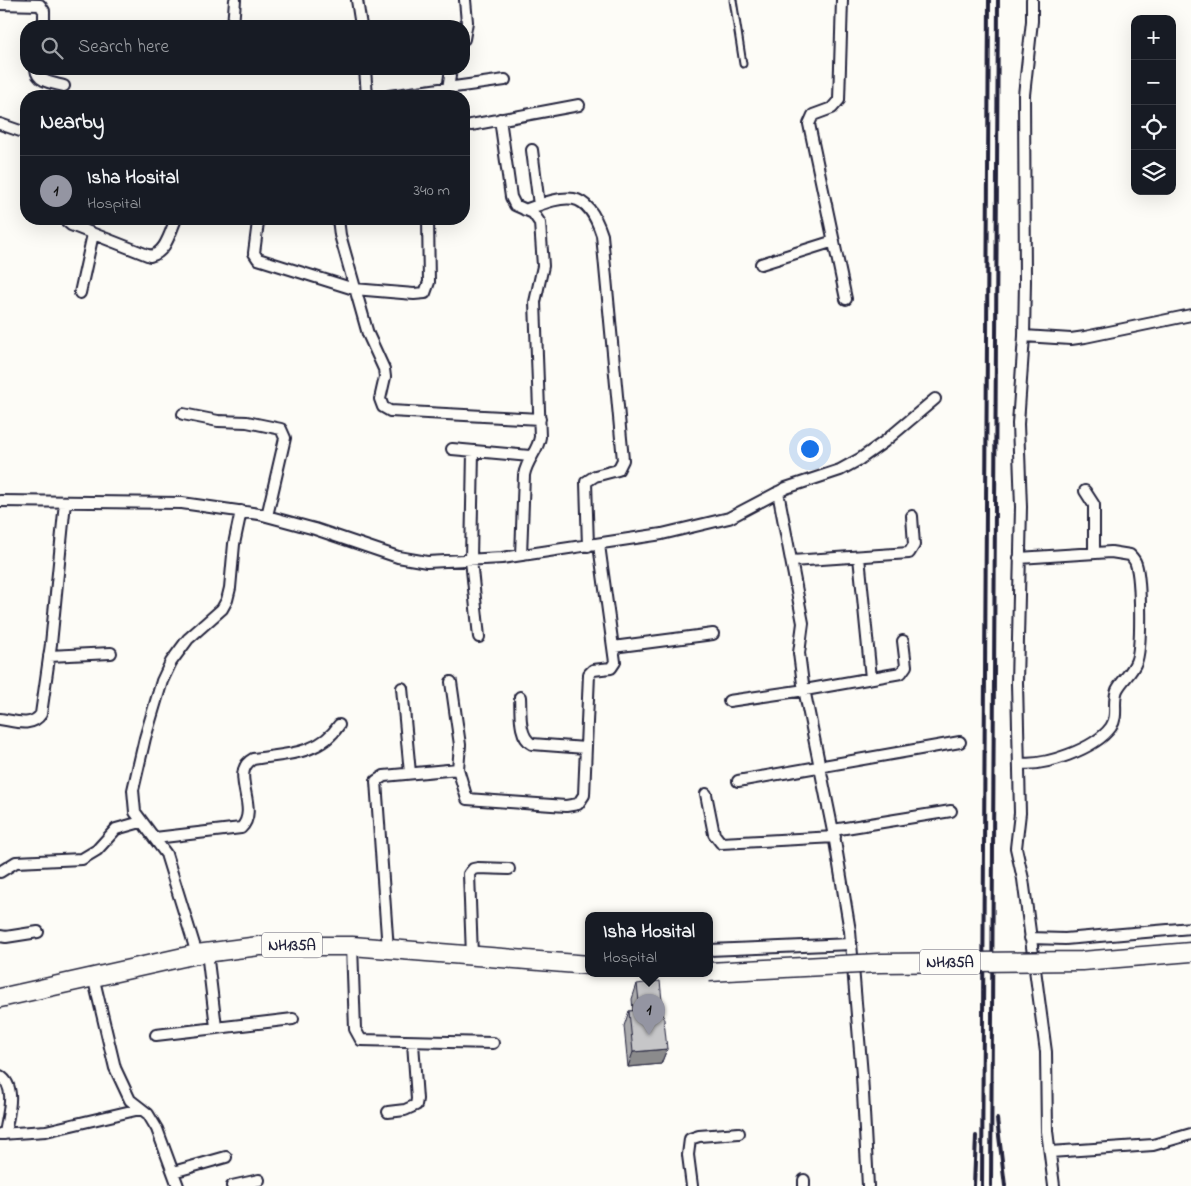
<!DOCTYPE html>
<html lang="en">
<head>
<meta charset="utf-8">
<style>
	:root { --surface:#171b24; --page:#242831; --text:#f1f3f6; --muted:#9ea1a6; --line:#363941; --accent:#9495a2 }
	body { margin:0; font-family:"Indie Flower",sans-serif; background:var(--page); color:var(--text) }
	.controls { position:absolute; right:15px; top:15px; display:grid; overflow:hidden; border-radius:10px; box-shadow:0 5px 20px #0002 }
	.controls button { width:45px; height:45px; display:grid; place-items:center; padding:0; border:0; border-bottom:1px solid var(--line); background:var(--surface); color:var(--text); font:25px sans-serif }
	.you { position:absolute; left:809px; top:448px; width:18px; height:18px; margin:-12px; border:4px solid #fff; border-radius:50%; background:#1a73e8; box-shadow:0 0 0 8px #1a73e833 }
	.badge { display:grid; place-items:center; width:32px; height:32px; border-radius:50%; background:var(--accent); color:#111; font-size:16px; font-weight:700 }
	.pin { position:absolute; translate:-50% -41px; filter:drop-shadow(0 1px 2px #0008) }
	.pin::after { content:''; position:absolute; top:26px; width:18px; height:15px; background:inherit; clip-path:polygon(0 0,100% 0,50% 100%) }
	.popup { position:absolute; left:585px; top:912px; width:128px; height:65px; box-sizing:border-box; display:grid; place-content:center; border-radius:10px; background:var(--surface); filter:drop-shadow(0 1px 4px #0005); font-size:16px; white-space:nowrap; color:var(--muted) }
	.popup b { font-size:19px; color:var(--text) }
	.popup::after { content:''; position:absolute; left:50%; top:100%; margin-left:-10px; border:10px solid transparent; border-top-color:var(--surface) }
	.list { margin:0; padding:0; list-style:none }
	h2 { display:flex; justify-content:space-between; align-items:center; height:65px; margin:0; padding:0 20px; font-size:21px }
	h2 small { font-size:16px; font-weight:400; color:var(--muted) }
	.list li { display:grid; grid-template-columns:32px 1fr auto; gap:15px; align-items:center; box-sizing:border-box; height:70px; padding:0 20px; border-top:1px solid var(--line) }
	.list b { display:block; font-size:19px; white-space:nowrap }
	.list p { margin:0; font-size:16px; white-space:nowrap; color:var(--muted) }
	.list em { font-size:16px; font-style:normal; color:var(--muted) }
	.icon { flex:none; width:28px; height:28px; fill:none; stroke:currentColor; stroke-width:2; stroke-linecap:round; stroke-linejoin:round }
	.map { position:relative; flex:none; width:1191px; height:1186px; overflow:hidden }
	.search { position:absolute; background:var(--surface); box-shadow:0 5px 20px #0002; left:20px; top:20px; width:450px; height:55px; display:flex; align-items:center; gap:12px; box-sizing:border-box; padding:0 18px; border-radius:20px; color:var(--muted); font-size:19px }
	.panel { position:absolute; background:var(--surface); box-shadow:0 5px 20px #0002; left:20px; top:90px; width:450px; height:135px; border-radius:20px }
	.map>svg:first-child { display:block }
</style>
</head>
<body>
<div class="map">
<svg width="1191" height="1186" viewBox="0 0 1191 1186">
	<rect width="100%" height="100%" fill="#fdfcf7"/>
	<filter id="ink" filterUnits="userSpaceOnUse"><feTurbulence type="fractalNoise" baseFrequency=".02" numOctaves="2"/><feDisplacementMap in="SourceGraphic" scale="10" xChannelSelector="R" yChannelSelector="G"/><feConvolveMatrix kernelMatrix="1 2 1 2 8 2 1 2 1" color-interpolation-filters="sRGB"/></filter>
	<g filter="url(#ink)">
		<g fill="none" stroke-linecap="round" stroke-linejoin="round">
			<!-- service casing -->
			<g stroke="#22223b" stroke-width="9">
				<path id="service" d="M733 0 743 64"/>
			</g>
			<!-- minor casing -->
			<g stroke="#22223b" stroke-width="14">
				<path id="minor" d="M357 0 361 26
					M842 0 839 100 832 108 813 115 809 124 846 299
					M1032 0V21L1024 95 1025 281 1024 336 1018 424 1021 507 1017 683 1020 813 1016 848 1023 879 1046 1052 1047 1131 1054 1186
					M0 4 40 5 44 11V26
					M233 26 235 0
					M464 39 467 22 465 0
					M36 69C37 82 53 83 64 86
					M365 69 367 96
					M448 89 451 69
					M389 96 505 80
					M500 119 511 197 515 205 533 213 540 223 543 266 535 302 540 437C538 451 527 459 524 475L521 555
					M0 124 26 133
					M471 125 579 105
					M532 150 539 205
					M525 210C566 195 586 187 602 235L623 460 618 470 595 476 586 482 588 546
					M64 219 71 225 150 256C166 253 170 232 176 219
					M338 219 340 235 368 334 384 369 385 377 380 399 383 407 390 411 540 419
					M258 222 254 253 258 259 354 289 414 294 425 293 429 282 428 219
					M761 264 834 241
					M80 293 93 234
					M1024 336 1071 339 1085 337 1191 315
					M183 414 218 421 247 422 281 429 285 438 267 516
					M452 449 530 456
					M473 451 471 560 479 637
					M1085 491 1094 505V553
					M778 492 803 623 799 653 803 684 835 841 850 931 862 1075 868 1186
					M0 501 182 503 259 514 315 529 398 557 427 562 502 558 662 534 729 518 786 488 840 470 860 459 884 442 935 399
					M859 557 871 678
					M792 561 909 553 914 545 912 516
					M613 647 713 634
					M49 656 111 653
					M451 682 460 745 458 769 467 799 566 806 578 804 584 795 589 674 593 670 611 668 615 662 599 545
					M402 688 410 773
					M520 697C521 712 518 736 532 744L585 748
					M729 701 805 690 901 673 906 666 903 641
					M0 719C14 721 32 728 41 714L51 644 65 502
					M1019 763C1044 767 1095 749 1111 727 1119 715 1112 703 1117 690 1122 680 1132 673 1136 662 1142 649 1141 579 1136 564 1135 560 1133 558 1130 555L1111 552 1019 558
					M738 781 960 742
					M706 794 714 834 721 843 835 837
					M833 830 951 811
					M155 838 241 828C261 809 228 772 253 759 285 754 320 755 339 725
					M0 872 16 862 82 859 97 850 116 829 141 822
					M0 936 6 937 38 932
					M1030 938 1065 939 1191 928
					M352 946 355 1029 361 1040 493 1043
					M388 950 376 781 384 776 458 769
					M709 950 851 944
					M207 952 216 1027
					M197 954 166 854 135 812 133 790 145 738 162 681 171 662 188 639 222 609 227 600 230 588 234 544 241 511
					M472 956 469 874 473 869 478 868 509 869
					M93 976 115 1068 130 1100 148 1114 157 1129 178 1186
					M156 1035 293 1019
					M0 1076C18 1087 7 1117 5 1134
					M388 1112 405 1110 416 1105 417 1099 413 1043
					M0 1134 46 1131 140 1109
					M1050 1152 1153 1145 1191 1134
					M173 1172 226 1157
					M804 1180V1186
					M232 1186 259 1180
					M692 1186 688 1155 690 1139 699 1136 739 1133"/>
			</g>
			<!-- trunk casing -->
			<g stroke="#22223b" stroke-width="21">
				<path id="trunk" d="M0 998 197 954 259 946H352L589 965"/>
			</g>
			<!-- service -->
			<use href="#service" stroke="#fdfcf7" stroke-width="5"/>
			<!-- minor -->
			<use href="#minor" stroke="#fdfcf7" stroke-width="10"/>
			<!-- trunk -->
			<use href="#trunk" stroke="#fdfcf7" stroke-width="18"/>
			<!-- rail -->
			<path stroke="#22223b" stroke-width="4" d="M997 1119 1005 1186
				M974 1186 976 1136
				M982 1186 989 0
				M991 1186 998 0"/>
			<!-- trunk-bridge casing -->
			<g stroke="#22223b" stroke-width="21" stroke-linecap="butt">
				<path id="trunk-bridge" d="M709 972 879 963 1082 961 1191 952"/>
			</g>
			<!-- trunk-bridge -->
			<use href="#trunk-bridge" stroke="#fdfcf7" stroke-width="18"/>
		</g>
		<!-- wall -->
		<path fill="#aaaaac" stroke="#22223b" d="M637 984 667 1049 661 1064 628 1067 624 1026 629 1011H633L632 999Z"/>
		<!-- shaded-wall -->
		<path fill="#8b8b8c" stroke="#22223b" d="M667 1049 661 1064 628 1067 633 1052Z"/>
		<!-- building -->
		<path fill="#c6c6c8" stroke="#22223b" d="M660 981 667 1049 633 1052 629 1011 640 1010 637 984Z"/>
	</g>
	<g text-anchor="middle" stroke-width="4.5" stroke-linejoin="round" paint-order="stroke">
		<!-- shield labels -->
		<g fill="#fdfcf7" stroke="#646373" stroke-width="1">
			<rect x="262" y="932.5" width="60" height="25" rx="4"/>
			<rect x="920" y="949.5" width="60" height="25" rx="4"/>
		</g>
		<g font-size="15" font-weight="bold" fill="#22223b">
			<text x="292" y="950">NH135A</text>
			<text x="950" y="967">NH135A</text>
		</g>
	</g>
</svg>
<div class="controls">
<button>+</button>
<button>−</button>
<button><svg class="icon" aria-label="locate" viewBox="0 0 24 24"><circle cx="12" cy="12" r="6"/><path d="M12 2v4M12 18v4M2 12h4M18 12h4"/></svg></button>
<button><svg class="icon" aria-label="layers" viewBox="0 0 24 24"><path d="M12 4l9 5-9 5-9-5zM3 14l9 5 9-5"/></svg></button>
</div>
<div class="you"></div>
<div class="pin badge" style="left:649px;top:1035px">1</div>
<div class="popup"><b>Isha Hosital</b>Hospital</div>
<div class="search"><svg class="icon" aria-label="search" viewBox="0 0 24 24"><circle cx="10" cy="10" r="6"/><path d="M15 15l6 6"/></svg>Search here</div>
<section class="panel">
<h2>Nearby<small></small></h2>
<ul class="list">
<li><span class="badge">1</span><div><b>Isha Hosital</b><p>Hospital</p></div><em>340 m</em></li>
</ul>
</section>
</div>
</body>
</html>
